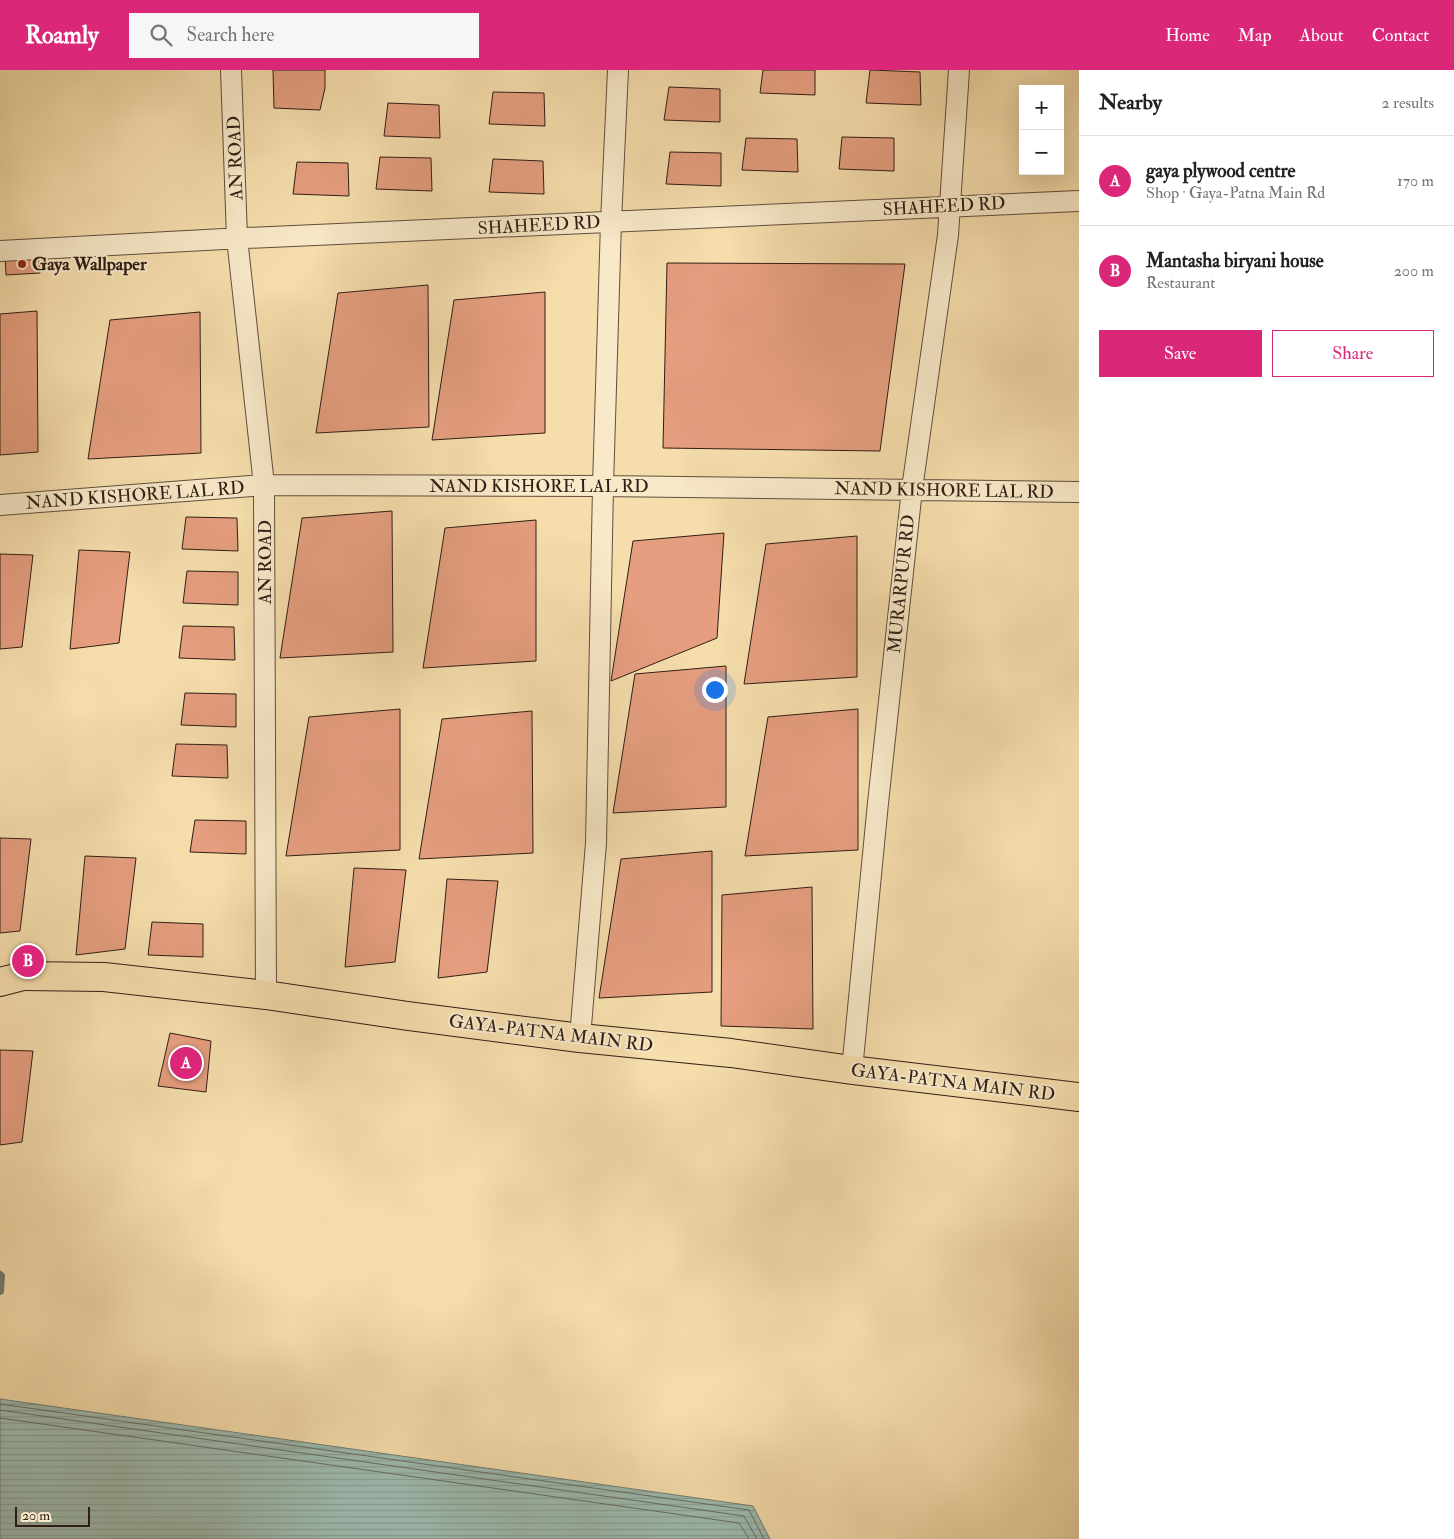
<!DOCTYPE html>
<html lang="en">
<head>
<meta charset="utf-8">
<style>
	:root { --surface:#fff; --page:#f6f6f6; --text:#222; --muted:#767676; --line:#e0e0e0; --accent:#db2777 }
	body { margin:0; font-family:"IM FELL Double Pica",serif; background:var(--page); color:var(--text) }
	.controls { position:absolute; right:15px; top:15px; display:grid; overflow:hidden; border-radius:0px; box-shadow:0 5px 20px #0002 }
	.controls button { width:45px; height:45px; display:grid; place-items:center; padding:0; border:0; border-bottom:1px solid var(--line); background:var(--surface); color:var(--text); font:25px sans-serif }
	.scale { position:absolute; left:15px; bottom:12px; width:75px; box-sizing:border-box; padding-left:5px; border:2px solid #301e16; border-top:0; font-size:14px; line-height:18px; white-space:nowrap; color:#301e16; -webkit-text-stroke:4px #f8e9c9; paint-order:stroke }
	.you { position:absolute; left:714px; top:619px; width:18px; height:18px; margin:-12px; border:4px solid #fff; border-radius:50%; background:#1a73e8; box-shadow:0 0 0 8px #1a73e833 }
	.badge { display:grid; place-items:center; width:32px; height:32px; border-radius:50%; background:var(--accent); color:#fff; font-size:16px; font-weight:700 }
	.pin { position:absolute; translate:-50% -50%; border:2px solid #fff; box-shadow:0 1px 5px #0006 }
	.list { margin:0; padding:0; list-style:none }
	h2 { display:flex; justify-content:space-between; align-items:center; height:65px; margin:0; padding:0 20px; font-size:21px }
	h2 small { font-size:16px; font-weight:400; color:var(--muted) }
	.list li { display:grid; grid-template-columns:32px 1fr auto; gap:15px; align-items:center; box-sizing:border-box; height:90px; padding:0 20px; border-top:1px solid var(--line) }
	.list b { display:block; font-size:19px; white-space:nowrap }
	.list p { margin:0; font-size:16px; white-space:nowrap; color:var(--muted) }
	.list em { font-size:16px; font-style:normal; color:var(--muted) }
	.actions { display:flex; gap:10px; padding:15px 20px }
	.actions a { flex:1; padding:11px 0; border:1px solid var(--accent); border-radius:0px; text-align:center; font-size:18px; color:var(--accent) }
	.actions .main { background:var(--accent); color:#fff }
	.icon { flex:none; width:28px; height:28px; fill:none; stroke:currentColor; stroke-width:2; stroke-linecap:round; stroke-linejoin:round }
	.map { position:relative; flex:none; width:1079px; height:1469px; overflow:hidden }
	header { display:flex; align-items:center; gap:30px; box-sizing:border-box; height:70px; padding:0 25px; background:var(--accent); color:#fff }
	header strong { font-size:24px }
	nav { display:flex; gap:28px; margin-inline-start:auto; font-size:18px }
	.search { width:350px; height:45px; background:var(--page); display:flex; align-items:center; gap:12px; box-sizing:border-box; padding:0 18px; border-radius:0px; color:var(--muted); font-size:19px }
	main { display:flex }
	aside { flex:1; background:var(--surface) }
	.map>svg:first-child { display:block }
</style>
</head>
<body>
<header>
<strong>Roamly</strong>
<div class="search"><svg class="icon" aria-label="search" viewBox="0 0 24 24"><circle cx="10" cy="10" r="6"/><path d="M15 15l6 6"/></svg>Search here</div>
<nav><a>Home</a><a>Map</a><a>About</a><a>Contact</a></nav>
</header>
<main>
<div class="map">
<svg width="1079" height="1469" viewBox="0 0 1079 1469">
	<defs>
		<pattern id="water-rules" width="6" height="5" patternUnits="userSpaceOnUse" patternTransform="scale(1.25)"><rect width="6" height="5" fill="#9dbbb0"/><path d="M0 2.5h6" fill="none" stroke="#88a097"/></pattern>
	</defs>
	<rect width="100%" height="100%" fill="#f5ddac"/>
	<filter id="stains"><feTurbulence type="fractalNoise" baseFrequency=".004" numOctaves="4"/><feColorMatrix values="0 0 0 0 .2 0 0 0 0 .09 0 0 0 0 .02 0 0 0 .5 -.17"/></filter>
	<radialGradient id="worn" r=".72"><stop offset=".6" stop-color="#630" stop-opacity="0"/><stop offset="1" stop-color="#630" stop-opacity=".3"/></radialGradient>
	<!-- water -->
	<path fill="url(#water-rules)" stroke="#717c72" d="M0 1329 753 1436 770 1469H0Z"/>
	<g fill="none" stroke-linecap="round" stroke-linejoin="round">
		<!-- shore -->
		<path stroke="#666c63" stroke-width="1" d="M0 1334 749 1440 764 1469
			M0 1340 744 1446 757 1469
			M0 1348 739 1453 749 1469"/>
		<!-- stream -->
		<path stroke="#717c72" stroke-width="8" d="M0 1205 1 1206 0 1221"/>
	</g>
	<!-- building -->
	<path fill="#e59e7f" stroke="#301e16" d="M273 0H325V18L320 40 274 38Z
		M763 0H815V25L760 23Z
		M870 0 920 2 921 35 866 33Z
		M669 17 720 19V52L664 50Z
		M493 22 544 23 545 56 489 54Z
		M388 33 439 35 440 68 384 66Z
		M842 67 894 68V101L839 99Z
		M746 68 797 69 798 102 742 100Z
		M670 82 721 83V116L666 114Z
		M380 87 431 88 432 121 376 119Z
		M493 89 543 91 544 124 489 122Z
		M297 92 348 93 349 126 293 124Z
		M38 182 40 203 6 205 5 184Z
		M667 193 905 194 880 381 663 378Z
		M428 215 429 357 316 363 338 223Z
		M545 222V363L432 370 454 230Z
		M37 241 38 382 0 385V244Z
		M200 242 201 383 88 389 110 250Z
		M392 441 393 582 280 588 302 448Z
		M186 447 237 448 238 481 182 479Z
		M536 450V591L423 598 445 458Z
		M724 463 717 568 611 611 633 471Z
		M857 466V607L744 614 766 474Z
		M79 480 130 482 119 573 70 579Z
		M0 484 33 485 22 577 0 579Z
		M187 501 238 502V535L183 533Z
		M183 556 234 557 235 590 179 588Z
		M726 596V737L613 743 635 604Z
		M185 623 236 624V657L181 655Z
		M400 639V780L286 786 309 647Z
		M858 639V780L745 786 768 647Z
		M532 641 533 783 419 789 442 649Z
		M176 674 227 675 228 708 172 706Z
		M195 750 246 751V784L190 782Z
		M0 768 31 769 20 861 0 863Z
		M712 781V922L599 928 621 789Z
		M85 786 136 788 125 879 76 885Z
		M354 798 406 800 395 892 345 897Z
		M447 809 498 811 487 902 438 908Z
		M812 817 813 959 721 956 722 825Z
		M152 852 203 854V887L148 885Z
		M170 963 211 971 206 1022 158 1016Z
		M0 980 33 981 22 1072 0 1075Z"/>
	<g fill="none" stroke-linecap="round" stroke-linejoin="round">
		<!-- minor casing -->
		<g stroke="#614e3c" stroke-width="22">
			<path id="minor" d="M231 0 237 168 264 415 266 925
				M0 181 224 169 1079 131
				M0 435 264 415 603 416 1079 422
				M580 968 596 773 603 416 611 152 618 0
				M852 1000 878 733 912 419 948 165 959 0"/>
		</g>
		<!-- primary casing -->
		<g stroke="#301e16" stroke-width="30">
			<path id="primary" d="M23 906 104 907 266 925 408 946 580 968 731 983 852 1000 1079 1027"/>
		</g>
		<!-- trunk casing -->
		<g stroke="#301e16" stroke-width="30">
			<path id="trunk" d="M0 912 23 906"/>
		</g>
		<!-- minor -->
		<use href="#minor" stroke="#f8e9c9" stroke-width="20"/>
		<!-- primary -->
		<use href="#primary" stroke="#f5ddac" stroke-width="28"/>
		<!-- trunk -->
		<use href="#trunk" stroke="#f5ddac" stroke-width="28"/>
	</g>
	<!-- markers -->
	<circle fill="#8f2418" stroke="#f8e9c9" stroke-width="2" cx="22" cy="194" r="5"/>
	<g text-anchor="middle" stroke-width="4" stroke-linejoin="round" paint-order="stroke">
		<!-- street labels -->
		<g font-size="18" fill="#301e16" stroke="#f8e9c9">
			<text transform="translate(235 88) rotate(-92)" y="6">AN ROAD</text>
			<text transform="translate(944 136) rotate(-3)" y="6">SHAHEED RD</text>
			<text transform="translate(539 155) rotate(-3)" y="6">SHAHEED RD</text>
			<text x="539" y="422">NAND KISHORE LAL RD</text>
			<text transform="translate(944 420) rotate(1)" y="6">NAND KISHORE LAL RD</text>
			<text transform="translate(135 425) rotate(-4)" y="6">NAND KISHORE LAL RD</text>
			<text transform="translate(265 492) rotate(-90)" y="6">AN ROAD</text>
			<text transform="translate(901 514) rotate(-84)" y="6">MURARPUR RD</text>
			<text transform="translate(551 963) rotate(7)" y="6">GAYA-PATNA MAIN RD</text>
			<text transform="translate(953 1012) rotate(7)" y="6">GAYA-PATNA MAIN RD</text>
		</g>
		<!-- poi labels -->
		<g font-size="18" font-weight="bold" fill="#301e16" stroke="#f8e9c9" text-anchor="start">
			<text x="32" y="200">Gaya Wallpaper</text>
		</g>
	</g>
	<rect width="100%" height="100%" filter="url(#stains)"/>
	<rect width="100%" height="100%" fill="url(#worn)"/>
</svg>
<div class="controls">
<button>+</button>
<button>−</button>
</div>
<div class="scale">20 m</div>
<div class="you"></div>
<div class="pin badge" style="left:186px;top:993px">A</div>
<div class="pin badge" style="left:28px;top:891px">B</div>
</div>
<aside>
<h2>Nearby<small>2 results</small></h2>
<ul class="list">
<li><span class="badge">A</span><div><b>gaya plywood centre</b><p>Shop · Gaya-Patna Main Rd</p></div><em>170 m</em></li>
<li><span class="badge">B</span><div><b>Mantasha biryani house</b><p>Restaurant</p></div><em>200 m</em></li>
</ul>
<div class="actions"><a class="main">Save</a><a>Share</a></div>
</aside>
</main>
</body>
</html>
